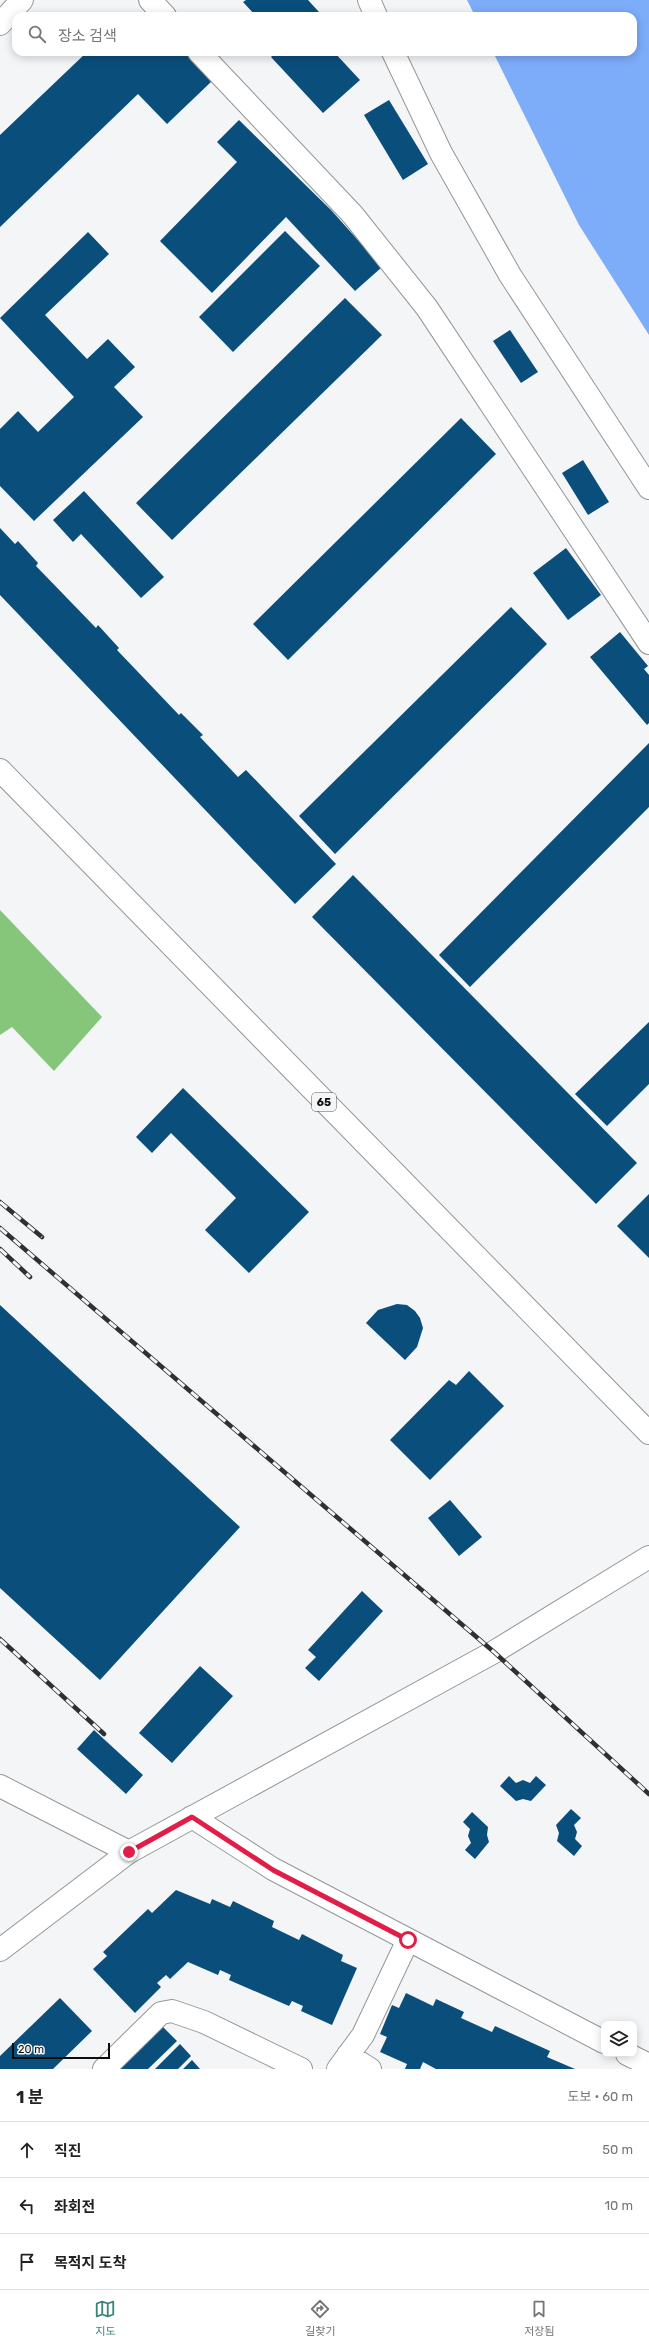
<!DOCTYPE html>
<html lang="ko">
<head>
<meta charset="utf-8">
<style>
	:root { --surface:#fff; --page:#f2f2f2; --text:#222; --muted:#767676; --line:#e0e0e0; --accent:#3c837e }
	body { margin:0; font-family:Rubik,"Noto Sans KR",sans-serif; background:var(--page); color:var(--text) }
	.controls { position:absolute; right:12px; bottom:12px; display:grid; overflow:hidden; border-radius:8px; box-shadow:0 2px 10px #0003 }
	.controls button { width:36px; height:36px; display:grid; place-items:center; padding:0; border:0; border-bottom:1px solid var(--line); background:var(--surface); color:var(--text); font:20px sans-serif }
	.scale { position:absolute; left:12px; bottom:10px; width:98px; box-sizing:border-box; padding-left:4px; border:2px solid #0c0c0d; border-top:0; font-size:11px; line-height:14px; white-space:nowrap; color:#0c0c0d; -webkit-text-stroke:3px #f3f5f7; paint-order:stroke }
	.stop { position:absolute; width:12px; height:12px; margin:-9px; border:3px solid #e11d48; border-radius:50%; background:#fff }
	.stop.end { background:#e11d48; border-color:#fff; box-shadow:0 1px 4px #0008 }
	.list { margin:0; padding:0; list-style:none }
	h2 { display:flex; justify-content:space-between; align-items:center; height:52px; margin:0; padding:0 16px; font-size:17px }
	h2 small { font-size:13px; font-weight:400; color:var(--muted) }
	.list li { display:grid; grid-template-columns:26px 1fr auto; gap:12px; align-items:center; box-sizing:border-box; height:56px; padding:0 16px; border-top:1px solid var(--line) }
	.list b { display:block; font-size:15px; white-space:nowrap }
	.list em { font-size:13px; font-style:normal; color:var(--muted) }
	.icon { flex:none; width:22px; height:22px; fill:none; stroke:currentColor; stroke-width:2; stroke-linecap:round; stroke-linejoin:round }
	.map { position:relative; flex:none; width:649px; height:2069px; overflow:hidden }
	.search { position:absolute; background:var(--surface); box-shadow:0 2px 10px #0003; left:12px; right:12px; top:12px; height:44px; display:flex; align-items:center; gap:10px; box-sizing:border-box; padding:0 14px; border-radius:12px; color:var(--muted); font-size:15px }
	.sheet { height:220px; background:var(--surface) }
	nav { display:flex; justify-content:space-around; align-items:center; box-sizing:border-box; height:56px; border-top:1px solid var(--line); background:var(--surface); font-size:11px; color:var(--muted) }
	nav a { display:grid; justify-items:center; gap:2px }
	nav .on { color:var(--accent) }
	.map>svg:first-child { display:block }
</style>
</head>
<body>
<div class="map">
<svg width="649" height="2069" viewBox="0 0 649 2069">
	<rect width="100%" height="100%" fill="#f3f5f7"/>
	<!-- forest -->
	<path fill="#86c67a" d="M0 910 102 1017 54 1071 12 1027 0 1035Z"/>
	<!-- water -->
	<path fill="#7dacf9" d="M467 0H649V335L579 225 493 52H633V16H475Z"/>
	<!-- building -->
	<path fill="#0a4e7c" d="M246 0H308L319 12 314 16H256L243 2Z
		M87 52H184L212 81 167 124 138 94 0 227V135Z
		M276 52H334L360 80 323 113 271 57Z
		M389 100 428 164 403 180 364 115Z
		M239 120 331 210 382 267 355 291 286 217 212 293 160 241 237 162 217 142Z
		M285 231 320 266 233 352 199 317Z
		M88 232 109 254 45 315 87 359 108 339 135 367 114 387 143 417 34 521 0 486V429L18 411 38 432 74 397 0 318Z
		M345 298 382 335 172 540 136 503Z
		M510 330 538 372 521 383 493 341Z
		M461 418 496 454 288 660 253 624Z
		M583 460 609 502 588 515 562 473Z
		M84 491 164 577 141 598 81 534 73 542 53 520Z
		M0 528 15 544 18 541 38 563 36 566 96 628 98 625 119 648 117 650 179 715 181 713 203 735 200 737 238 777 246 770 336 864 295 904 0 595Z
		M566 548 601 595 568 620 533 573Z
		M511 607 547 644 335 854 299 816Z
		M620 632 648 666 644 669 649 675V723L647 725 590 657Z
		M649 743V807L470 987 439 955Z
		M353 875 637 1163 596 1204 312 917Z
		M649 1022V1084L607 1126 575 1094Z
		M183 1088 309 1212 249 1273 205 1230 236 1198 171 1133 152 1153 136 1137Z
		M649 1194V1258L617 1226Z
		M397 1304 407 1305 415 1311 420 1318 423 1328 417 1347 405 1360 366 1323 378 1310Z
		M0 1305 240 1527 100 1680 0 1588Z
		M469 1371 504 1406 430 1480 390 1440 449 1380 456 1385Z
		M450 1500 482 1537 459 1556 428 1518Z
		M362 1591 383 1611 319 1681 305 1668 316 1657 308 1650Z
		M200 1666 233 1696 172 1763 139 1733Z
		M94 1730 143 1775 126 1794 77 1749Z
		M509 1776 516 1783 523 1780 530 1783 536 1776 546 1785 531 1801 523 1799 516 1801 500 1786Z
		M571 1809 581 1818 574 1825 577 1832 575 1839 582 1846 574 1856 557 1841 559 1833 556 1825Z
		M472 1812 488 1827 487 1835 489 1842 475 1859 465 1850 471 1843 468 1836 470 1829 463 1822Z
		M176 1890 210 1904 212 1899 230 1907 233 1901 274 1921 272 1927 299 1940 302 1934 343 1955 341 1961 357 1968 332 2025 301 2011 303 2006 292 2001 289 2006 229 1980 231 1975 220 1970 218 1975 188 1962 170 1979 166 1975 157 1983 161 1987 135 2013 93 1969 107 1956 103 1952 148 1909 152 1913Z
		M406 1993 433 2006 436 1999 464 2012 461 2018 492 2032 495 2026 550 2051 547 2057 575 2069H436L423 2062 420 2069H405L407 2064 380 2052 387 2037 380 2034 392 2005 399 2008Z
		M60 1998 92 2031 53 2069H0V2056Z
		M163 2027 177 2041 148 2069H120Z
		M180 2044 191 2056 178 2069H155Z
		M192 2060 200 2069H183Z"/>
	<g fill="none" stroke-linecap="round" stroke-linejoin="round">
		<!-- minor casing -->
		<g stroke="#949698" stroke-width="24">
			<path id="minor" d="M150 0 165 16
				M369 0 376 16
				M0 24 22 0
				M199 52 353 215 427 308 649 643
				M393 52 441 153 510 275 649 488
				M0 1786 129 1852
				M192 1817 273 1869 604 2042
				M627 2054 649 2065
				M348 2055 370 2069
				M104 2069 161 2013 172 2011 204 2022 301 2069
				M338 2069 363 2035 408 1940"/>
		</g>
		<!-- major casing -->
		<g stroke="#949698" stroke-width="24">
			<path id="major" d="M0 770 649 1433
				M0 1950 129 1852 494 1652 649 1557"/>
		</g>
		<!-- minor -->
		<use href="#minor" stroke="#fff" stroke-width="22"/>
		<!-- major -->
		<use href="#major" stroke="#fff" stroke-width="22"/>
		<!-- rail casing -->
		<g stroke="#303032" stroke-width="4.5">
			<path id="rail" d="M0 1202 42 1237
				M0 1228 494 1652 649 1794
				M0 1249 30 1277
				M0 1639 104 1734"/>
		</g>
		<!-- rail -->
		<use href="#rail" stroke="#f3f5f7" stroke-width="3" stroke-dasharray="9" stroke-linecap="butt"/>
	</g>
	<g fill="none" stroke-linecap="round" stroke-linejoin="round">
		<!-- route -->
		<path stroke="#e11d48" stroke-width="5" d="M129 1852 192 1817 273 1870 408 1940"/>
	</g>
	<g text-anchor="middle" stroke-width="4" stroke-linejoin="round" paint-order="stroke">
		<!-- shield labels -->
		<rect fill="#f3f5f7" stroke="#515253" stroke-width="1" x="312" y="1093" width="24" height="18" rx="3"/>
		<g font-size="11" font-weight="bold" fill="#0c0c0d">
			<text x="324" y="1106">65</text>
		</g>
	</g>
</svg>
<div class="controls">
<button><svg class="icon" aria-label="layers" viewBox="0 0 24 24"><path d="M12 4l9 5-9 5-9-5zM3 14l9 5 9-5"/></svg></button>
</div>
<div class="scale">20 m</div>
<div class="stop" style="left:408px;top:1940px"></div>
<div class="stop end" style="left:129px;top:1852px"></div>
<div class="search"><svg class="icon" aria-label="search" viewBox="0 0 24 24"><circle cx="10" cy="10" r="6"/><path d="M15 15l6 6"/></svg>장소 검색</div>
</div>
<section class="sheet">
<h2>1 분<small>도보 · 60 m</small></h2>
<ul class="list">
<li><svg class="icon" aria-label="ahead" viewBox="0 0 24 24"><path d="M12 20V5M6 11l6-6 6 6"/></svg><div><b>직진</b></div><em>50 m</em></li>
<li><svg class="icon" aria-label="left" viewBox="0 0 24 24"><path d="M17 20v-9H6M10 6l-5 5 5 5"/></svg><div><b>좌회전</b></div><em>10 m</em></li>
<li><svg class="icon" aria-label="arrive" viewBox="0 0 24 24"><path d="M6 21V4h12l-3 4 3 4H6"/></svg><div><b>목적지 도착</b></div></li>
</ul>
</section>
<nav>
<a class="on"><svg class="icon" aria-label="map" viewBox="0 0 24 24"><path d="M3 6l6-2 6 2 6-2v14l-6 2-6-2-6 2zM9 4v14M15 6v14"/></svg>지도</a>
<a><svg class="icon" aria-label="directions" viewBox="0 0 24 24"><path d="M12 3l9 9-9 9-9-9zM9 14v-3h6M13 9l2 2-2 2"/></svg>길찾기</a>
<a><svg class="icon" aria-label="saved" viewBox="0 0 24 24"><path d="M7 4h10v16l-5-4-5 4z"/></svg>저장됨</a>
</nav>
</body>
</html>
